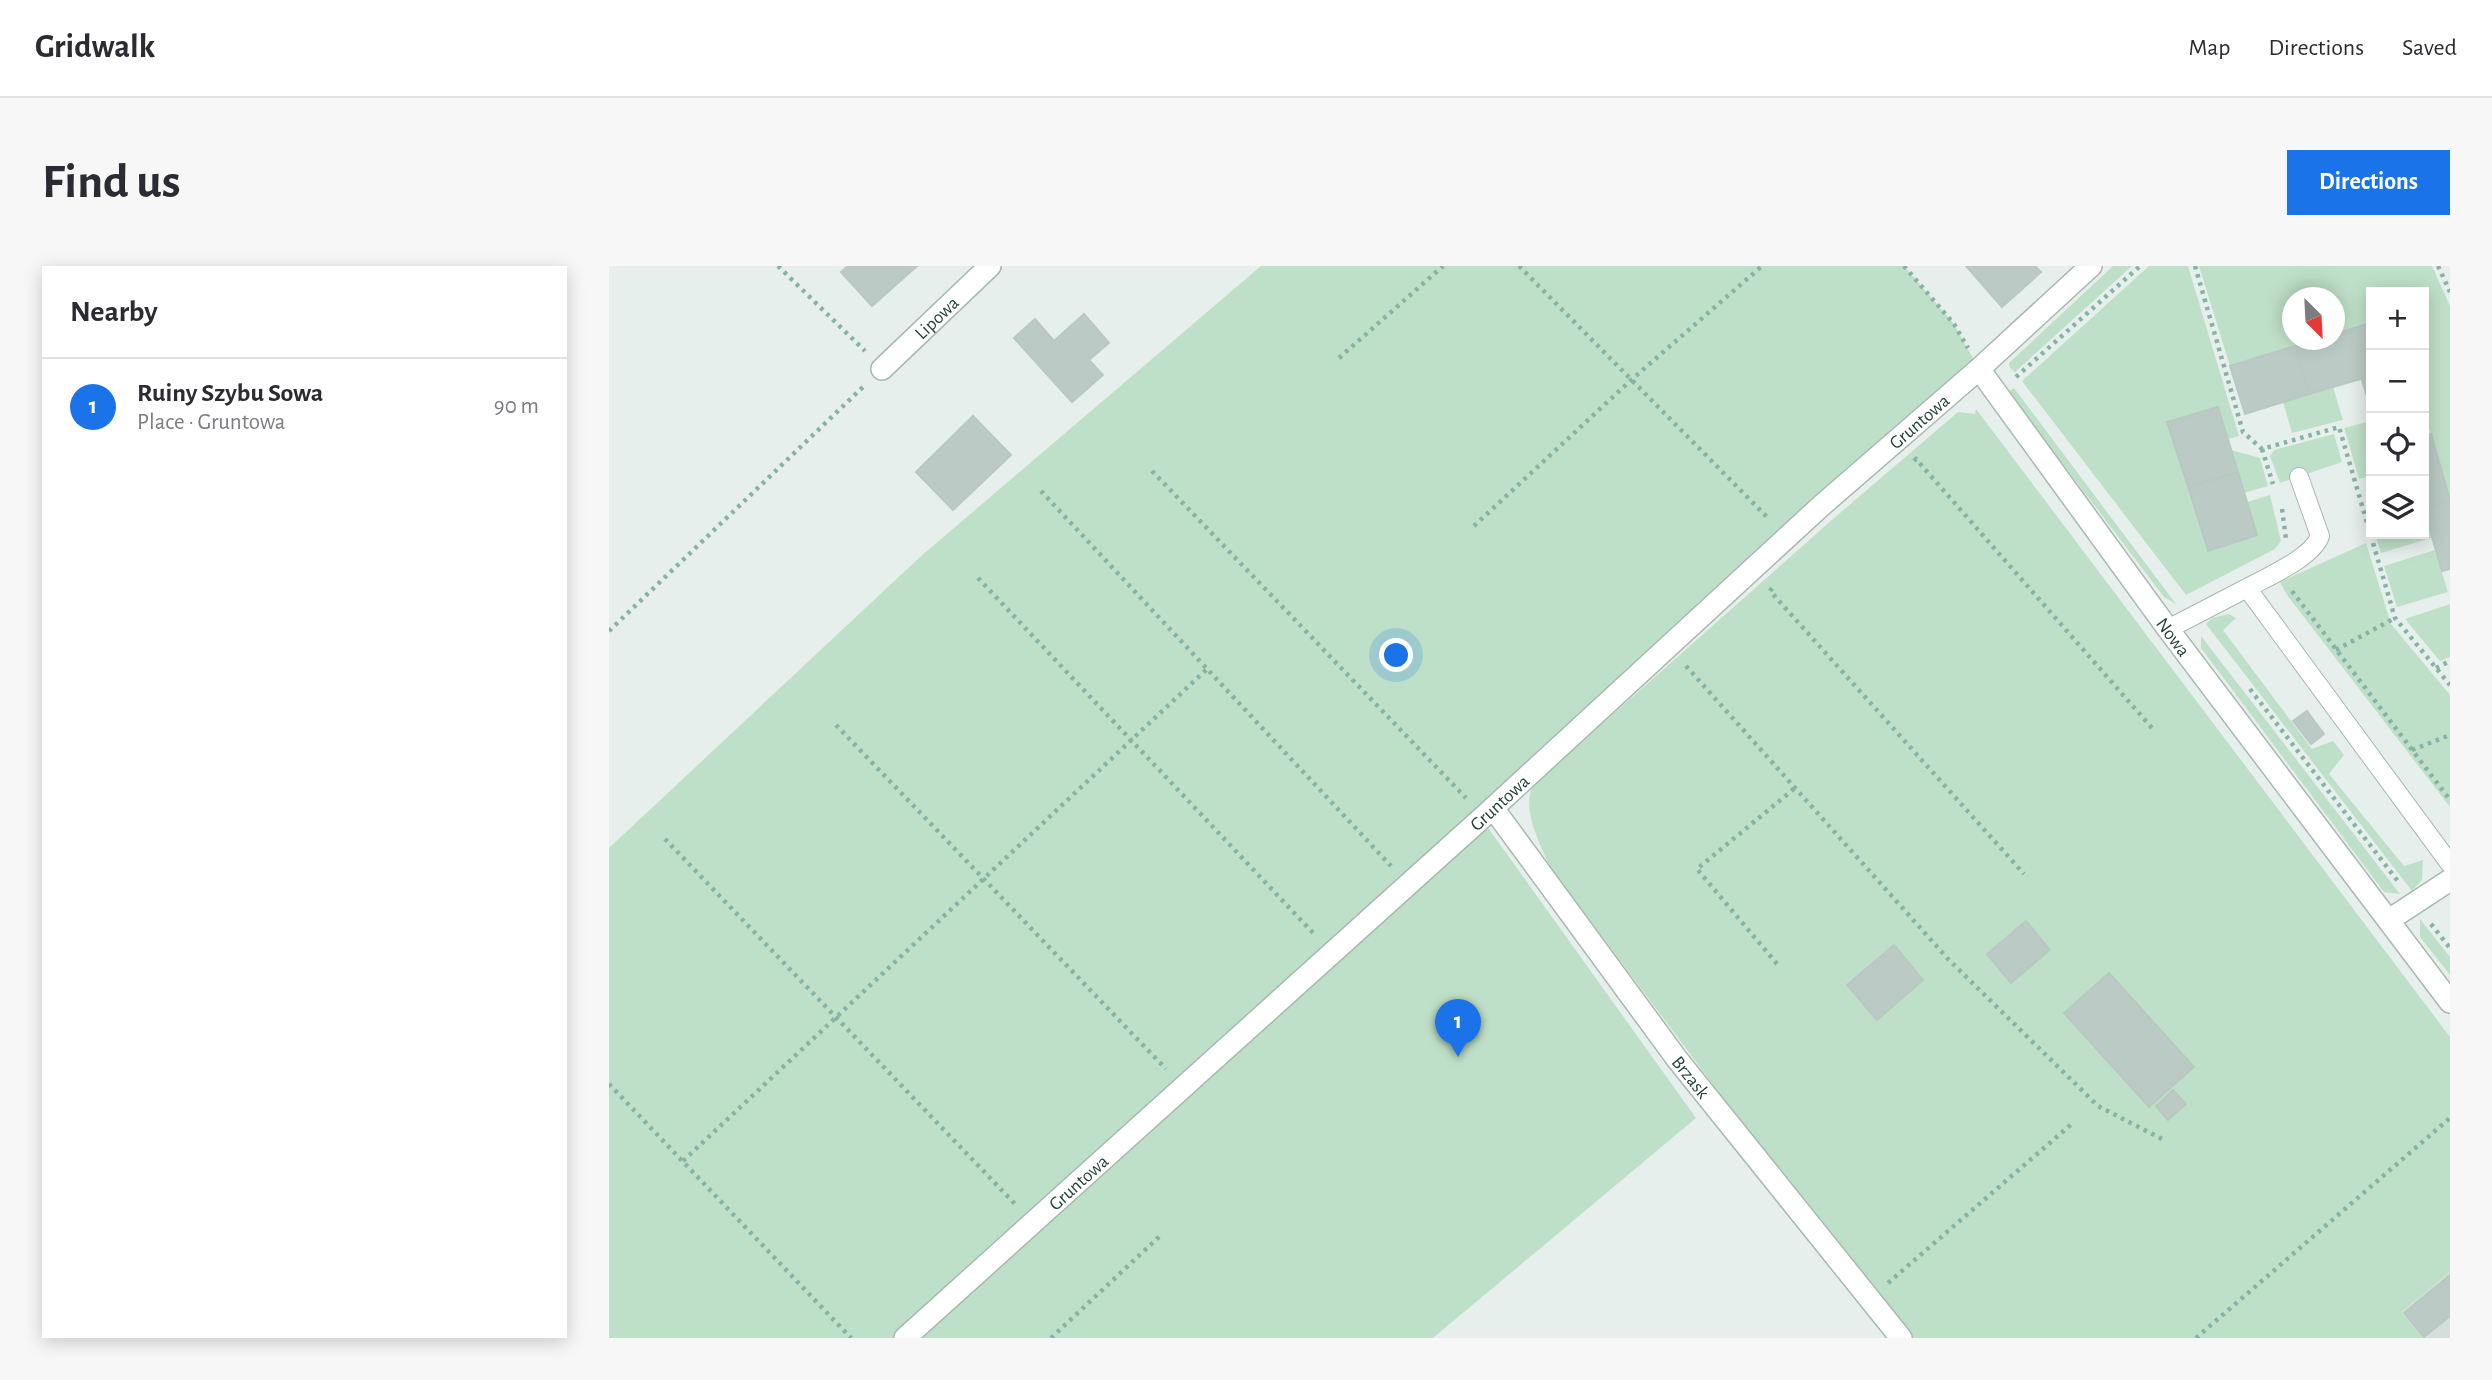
<!DOCTYPE html>
<html lang="en">
<head>
<meta charset="utf-8">
<style>
	:root { --surface:#fff; --page:#f7f7f7; --text:#2b2b33; --muted:#7c7c81; --line:#e1e1e2; --accent:#1a73e8 }
	body { margin:0; font-family:"Alegreya Sans",sans-serif; background:var(--page); color:var(--text) }
	.controls { position:absolute; right:21px; top:21px; display:grid; overflow:hidden; border-radius:0px; box-shadow:0 4px 18px #0003 }
	.controls button { width:63px; height:63px; display:grid; place-items:center; padding:0; border:0; border-bottom:2px solid var(--line); background:var(--surface); color:var(--text); font:35px sans-serif }
	.compass { position:absolute; left:1673px; top:21px; width:63px; height:63px; border-radius:50%; background:var(--surface); box-shadow:0 4px 18px #0003; rotate:156deg }
	.you { position:absolute; left:788px; top:390px; width:24px; height:24px; margin:-18px; border:5px solid #fff; border-radius:50%; background:#1a73e8; box-shadow:0 0 0 10px #1a73e833 }
	.badge { display:grid; place-items:center; width:46px; height:46px; border-radius:50%; background:var(--accent); color:#fff; font-size:23px; font-weight:700 }
	.pin { position:absolute; translate:-50% -58px; filter:drop-shadow(0 2px 4px #0008) }
	.pin::after { content:''; position:absolute; top:37px; width:24px; height:21px; background:inherit; clip-path:polygon(0 0,100% 0,50% 100%) }
	.list { margin:0; padding:0; list-style:none }
	h2 { display:flex; justify-content:space-between; align-items:center; height:91px; margin:0; padding:0 28px; font-size:30px }
	h2 small { font-size:23px; font-weight:400; color:var(--muted) }
	.list li { display:grid; grid-template-columns:46px 1fr auto; gap:21px; align-items:center; box-sizing:border-box; height:98px; padding:0 28px; border-top:2px solid var(--line) }
	.list b { display:block; font-size:26px; white-space:nowrap }
	.list p { margin:0; font-size:23px; white-space:nowrap; color:var(--muted) }
	.list em { font-size:23px; font-style:normal; color:var(--muted) }
	.icon { flex:none; width:38px; height:38px; fill:none; stroke:currentColor; stroke-width:2; stroke-linecap:round; stroke-linejoin:round }
	.map { position:relative; flex:none; width:1841px; height:1072px; overflow:hidden; border-radius:0px }
	header { display:flex; align-items:center; gap:42px; box-sizing:border-box; height:98px; padding:0 35px; background:var(--surface); border-bottom:2px solid var(--line) }
	header strong { font-size:33px }
	nav { display:flex; gap:38px; margin-inline-start:auto; font-size:24px }
	.intro { display:flex; align-items:center; justify-content:space-between; box-sizing:border-box; height:168px; padding:0 42px }
	h1 { margin:0; font-size:49px }
	.button { padding:18px 32px; border-radius:0px; background:var(--accent); color:#fff; font-size:24px; font-weight:700 }
	main { display:flex; gap:42px; padding:0 42px }
	aside { flex:1; background:var(--surface); border-radius:0px; box-shadow:0 4px 18px #0003 }
	.map>svg:first-child { display:block }
</style>
</head>
<body>
<header>
<strong>Gridwalk</strong>
<nav><a>Map</a><a>Directions</a><a>Saved</a></nav>
</header>
<div class="intro"><h1>Find us</h1><a class="button">Directions</a></div>
<main>
<aside>
<h2>Nearby<small></small></h2>
<ul class="list">
<li><span class="badge">1</span><div><b>Ruiny Szybu Sowa</b><p>Place · Gruntowa</p></div><em>90 m</em></li>
</ul>
</aside>
<div class="map">
<svg width="1841" height="1072" viewBox="0 0 1841 1072">
	<rect width="100%" height="100%" fill="#e6efeb"/>
	<!-- built -->
	<path fill="#d4dfda" d="M1841 1006V1072H1814L1791 1046Z"/>
	<!-- green -->
	<path fill="#bfe0c8" d="M652 0H1295L1345 58 1370 103 296 1072H0V582L311 291Z
		M1504 0H1523L1406 106 1401 102 1400 97Z
		M1540 0H1579L1630 170 1619 173 1608 141 1558 157 1598 285 1648 269 1638 236 1661 229 1672 275 1666 283 1577 329 1413 115Z
		M1590 0H1823L1841 40V232L1815 146V26H1762V72L1757 58 1726 68V32H1684V74H1707L1621 100Z
		M1724 121 1734 154 1683 167 1674 136Z
		M1405 122 1567 338 1555 331 1399 126Z
		M1367 143 1841 771V1006L1792 1046 1814 1072H1303L1162 896 941 601C931 577 912 544 924 519L1224 253 1349 146 1366 148Z
		M1762 155V210L1750 213 1735 162Z
		M1725 168 1733 196 1671 217 1661 190 1665 184Z
		M1622 184 1651 192 1659 220 1635 227Z
		M1815 249 1822 272 1772 287 1766 268H1815Z
		M1757 277 1782 358 1841 429V541L1678 329 1671 316Z
		M1826 284 1839 326 1788 341 1775 300Z
		M1841 338V391L1831 395 1796 353Z
		M1620 348 1627 352 1614 364 1703 483 1724 475 1735 489 1720 508 1795 600 1814 594 1813 614 1803 625 1597 358 1603 352Z
		M1592 370 1791 628 1775 626 1592 382Z
		M877 559 1087 852 824 1072H312L529 869Z
		M1811 653 1841 691V709L1811 671Z"/>
	<!-- building -->
	<path fill="#bbcac4" stroke="#b8c9c2" stroke-width="2" d="M239 0H308L263 40 232 6Z
		M1357 0H1426L1432 6 1393 41Z
		M475 48 500 77 480 94 494 109 463 136 405 72 426 53 445 75Z
		M1758 58 1762 72V110L1700 128 1686 80 1707 74H1726V68Z
		M1686 80 1700 128 1636 148 1621 100Z
		M1762 111V144L1753 114Z
		M1609 141 1629 206 1579 221 1558 156Z
		M364 150 402 189 344 244 307 206Z
		M1822 168 1841 234 1815 242V170Z
		M1629 206 1648 269 1599 285 1579 221Z
		M1841 235V303L1833 305 1815 244Z
		M1698 445 1715 468 1702 478 1684 455Z
		M1417 655 1441 684 1402 717 1378 688Z
		M1285 679 1314 714 1268 754 1238 719Z
		M1500 707 1585 801 1540 841 1455 747Z
		M1564 824 1577 838 1559 854 1547 840Z
		M1841 1009V1050L1815 1071 1795 1047Z"/>
	<g fill="none" stroke-linecap="round" stroke-linejoin="round">
		<!-- service casing -->
		<g stroke="#a8b8b2" stroke-width="20">
			<path id="service" d="M1638 322C1658 311 1703 292 1711 270L1690 211
				M1559 363 1638 322 1841 598"/>
		</g>
		<!-- minor casing -->
		<g stroke="#a8b8b2" stroke-width="24">
			<g id="minor">
				<path id="s1" d="M273 103 381 0"/>
				<path id="s2" d="M1370 103 1559 363 1841 736"/>
				<path id="s3" d="M884 542 1068 793 1292 1072"/>
				<path d="M1780 654 1841 614"/>
				<path id="s4" d="M296 1072 884 542 1212 240 1370 103 1482 0"/>
			</g>
		</g>
		<!-- path -->
		<path stroke="#86b3a5" stroke-width="4.5" stroke-dasharray="3.5 5" stroke-linecap="butt" d="M169 0 256 85
			M910 0 1158 251
			M1295 0 1345 58 1359 82
			M1586 0 1634 166 1653 183 1730 161 1786 352 1841 419
			M1829 0 1841 26
			M730 92 834 0
			M1407 111 1531 0
			M1653 183 1664 218
			M1305 195 1307 193 1543 462
			M543 205 857 532
			M432 225 782 600
			M1673 243 1677 273
			M865 260 1021 115 1153 0
			M369 312 706 669
			M1163 322 1161 325 1415 608
			M1683 325 1841 534
			M0 365 256 119
			M1727 384 1786 352
			M1077 400 1340 694 1489 840 1553 873
			M1827 402 1841 395
			M1641 423 1791 618
			M227 459 557 803
			M1803 484 1841 469
			M56 573 407 939
			M1822 658 1841 682
			M1168 698 1088 603 1186 522
			M0 818 242 1072
			M74 895 598 403
			M1279 1017 1465 856
			M442 1072 552 969
			M1587 1072 1841 852"/>
		<!-- service -->
		<use href="#service" stroke="#fff" stroke-width="18"/>
		<!-- minor -->
		<use href="#minor" stroke="#fff" stroke-width="21"/>
	</g>
	<g text-anchor="middle" stroke-width="5" stroke-linejoin="round" paint-order="stroke">
		<!-- street labels -->
		<g font-size="19" fill="#24423a" stroke="#f7fbf9">
			<text dy="7" stroke="none"><textPath href="#s1" startOffset="75">Lipowa</textPath></text>
			<text dy="7" stroke="none"><textPath href="#s4" startOffset="1367">Gruntowa</textPath></text>
			<text dy="7" stroke="none"><textPath href="#s2" startOffset="331">Nowa</textPath></text>
			<text dy="7" stroke="none"><textPath href="#s4" startOffset="800">Gruntowa</textPath></text>
			<text dy="7" stroke="none"><textPath href="#s3" startOffset="334">Brzask</textPath></text>
			<text dy="7" stroke="none"><textPath href="#s4" startOffset="233">Gruntowa</textPath></text>
		</g>
	</g>
</svg>
<div class="controls">
<button>+</button>
<button>−</button>
<button><svg class="icon" aria-label="locate" viewBox="0 0 24 24"><circle cx="12" cy="12" r="6"/><path d="M12 2v4M12 18v4M2 12h4M18 12h4"/></svg></button>
<button><svg class="icon" aria-label="layers" viewBox="0 0 24 24"><path d="M12 4l9 5-9 5-9-5zM3 14l9 5 9-5"/></svg></button>
</div>
<svg class="compass" viewBox="-18 -18 36 36"><path d="M0-13l5 13h-10z" fill="#e53935"/><path d="M0 13l5-13h-10z" fill="#7c7c81"/></svg>
<div class="you"></div>
<div class="pin badge" style="left:849px;top:791px">1</div>
</div>
</main>
</body>
</html>
